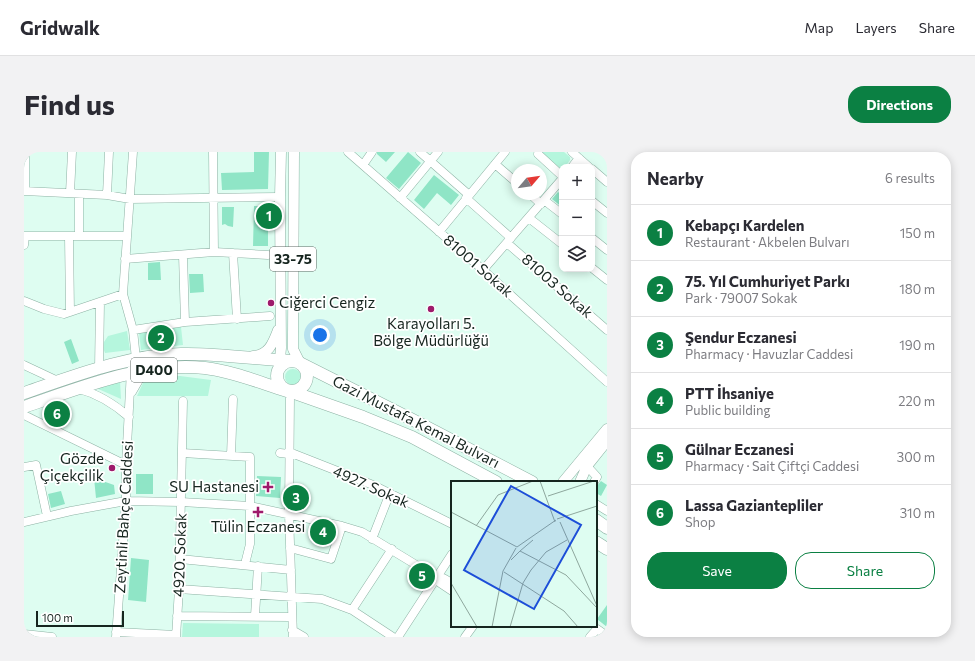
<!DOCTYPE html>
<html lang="en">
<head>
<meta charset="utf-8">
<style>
	:root { --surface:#fff; --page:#f2f2f3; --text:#2b2b33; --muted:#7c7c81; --line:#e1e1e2; --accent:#0b8043 }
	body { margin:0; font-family:Commissioner,sans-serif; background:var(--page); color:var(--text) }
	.controls { position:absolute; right:12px; top:12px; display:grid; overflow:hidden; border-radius:8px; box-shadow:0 2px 10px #0003 }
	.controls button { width:36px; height:36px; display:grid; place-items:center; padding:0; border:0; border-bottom:1px solid var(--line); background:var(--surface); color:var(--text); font:20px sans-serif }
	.compass { position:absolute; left:487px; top:12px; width:36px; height:36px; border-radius:50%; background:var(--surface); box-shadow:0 2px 10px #0003; rotate:61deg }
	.scale { position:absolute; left:12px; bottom:10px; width:88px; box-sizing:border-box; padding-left:4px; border:2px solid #16251f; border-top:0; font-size:11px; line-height:14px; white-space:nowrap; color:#16251f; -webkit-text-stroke:3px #fff; paint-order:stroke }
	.you { position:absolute; left:296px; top:183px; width:14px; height:14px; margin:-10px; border:3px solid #fff; border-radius:50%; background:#1a73e8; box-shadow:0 0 0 6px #1a73e833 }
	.badge { display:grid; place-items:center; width:26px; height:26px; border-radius:50%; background:var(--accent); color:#fff; font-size:13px; font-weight:700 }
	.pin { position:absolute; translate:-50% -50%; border:2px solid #fff; box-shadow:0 1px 4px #0006 }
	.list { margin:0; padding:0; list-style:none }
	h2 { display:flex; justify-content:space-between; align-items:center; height:52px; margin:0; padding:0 16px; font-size:17px }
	h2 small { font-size:13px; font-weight:400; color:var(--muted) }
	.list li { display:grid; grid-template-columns:26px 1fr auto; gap:12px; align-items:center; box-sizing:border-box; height:56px; padding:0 16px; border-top:1px solid var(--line) }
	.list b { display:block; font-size:15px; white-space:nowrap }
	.list p { margin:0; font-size:13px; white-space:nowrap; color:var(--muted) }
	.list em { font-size:13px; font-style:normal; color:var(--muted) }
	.actions { display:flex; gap:8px; padding:12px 16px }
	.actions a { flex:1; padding:9px 0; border:1px solid var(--accent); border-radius:16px; text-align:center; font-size:14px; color:var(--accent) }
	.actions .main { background:var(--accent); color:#fff }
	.icon { flex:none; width:22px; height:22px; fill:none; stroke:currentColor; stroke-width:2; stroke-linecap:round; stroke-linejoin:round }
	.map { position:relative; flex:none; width:583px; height:485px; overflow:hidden; border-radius:16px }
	header { display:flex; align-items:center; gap:24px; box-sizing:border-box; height:56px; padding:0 20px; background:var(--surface); border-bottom:1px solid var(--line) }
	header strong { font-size:19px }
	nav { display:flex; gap:22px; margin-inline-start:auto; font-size:14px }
	.intro { display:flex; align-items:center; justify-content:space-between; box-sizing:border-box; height:96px; padding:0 24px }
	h1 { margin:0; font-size:28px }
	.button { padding:10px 18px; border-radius:16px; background:var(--accent); color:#fff; font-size:14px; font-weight:700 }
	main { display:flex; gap:24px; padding:0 24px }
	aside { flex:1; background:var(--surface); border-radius:16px; box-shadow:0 2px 10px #0003 }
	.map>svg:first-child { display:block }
</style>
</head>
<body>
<header>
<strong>Gridwalk</strong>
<nav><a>Map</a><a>Layers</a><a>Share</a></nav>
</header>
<div class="intro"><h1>Find us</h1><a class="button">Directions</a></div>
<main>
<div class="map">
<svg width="583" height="485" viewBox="0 0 583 485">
	<rect width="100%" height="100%" fill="#defdf1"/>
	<!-- green -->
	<path fill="#b5f6dd" d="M517 0H540L546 5V8L541 15H538L537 17Z
		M157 175 159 193 117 198 115 180Z
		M103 179 106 198 81 201 78 193 84 184Z
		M261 225a8 8 0 1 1 16 0a8 8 0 1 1-16 0Z
		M156 224 187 228 184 244H113L119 231 123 225Z
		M96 229 97 247 72 236Z
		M159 471 235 472V485H158Z"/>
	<!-- building -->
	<path fill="#8fe5c6" d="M230 0H245L244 37 198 38 197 21 230 20Z
		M353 0H371L362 10 353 2Z
		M384 0 397 11 375 37 362 26Z
		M410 23 435 43 427 53 413 41 400 57 390 48Z
		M534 40 538 43V55L528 47Z
		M230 54H244V94H229Z
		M198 55H210L209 75 204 74 201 72 198 73Z
		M136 110 137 128H124V111Z
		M165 122H179L180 140 166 141Z
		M47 187 55 209 48 212 40 190Z
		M112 322H129V342H112Z
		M233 324 257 325 256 346 232 344Z
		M70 326 90 333 91 342 72 346Z
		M577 329 583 333 577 344 572 341V335Z
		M37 339 41 352 27 356 24 342Z
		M107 406 125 408 122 450 104 448Z
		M583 453V475L573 467Z"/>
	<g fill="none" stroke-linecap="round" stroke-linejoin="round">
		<!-- minor casing -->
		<g stroke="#8db2a4" stroke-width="9">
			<path id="minor" d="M1 0V39
				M109 0 99 142 109 178 112 207
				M189 0 190 100
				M324 0 459 118 583 230
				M396 0 445 43
				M548 0 565 15
				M514 2 538 24
				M471 12 493 31
				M339 13 348 0
				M548 15 555 6
				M568 17 583 30
				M0 39 83 43 106 47 256 45
				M46 41 48 0
				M506 42 517 52
				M83 43 85 0
				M376 46 414 0
				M442 46 487 86
				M520 48 538 62
				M568 49 583 61
				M505 66 538 92
				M415 80 481 0
				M45 84 46 160
				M55 84V42
				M568 86 583 98
				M483 91 583 178
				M0 93 1 84H103
				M209 101 213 167
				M159 103 161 170
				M101 107 190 100 244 103
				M568 116 583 128
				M459 118 538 27
				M0 149 20 157 40 162 99 142
				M109 178 161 170 246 164
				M0 213 34 229
				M75 217 76 150
				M55 237C75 242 90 252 105 265
				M263 239 266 244 265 361 269 485
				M108 240 115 228 126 219
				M0 263 102 313
				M265 300 349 333 428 372
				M158 301 226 305V392L221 412
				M256 301 265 302
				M207 304 209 247
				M563 314 573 325 570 330
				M0 315 12 313 23 364
				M572 352 583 359
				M0 370 47 359 102 349 157 350 226 354 318 374 338 380 412 425 419 426 428 431
				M348 387 366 341
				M266 396 307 407 318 374
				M156 407 267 418
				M412 425 416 431 428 439
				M155 437 298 447 328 458 369 485
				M328 458 368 397
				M153 464 267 465
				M231 464 234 414
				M268 478 280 485
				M92 480 152 483
				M0 482 28 485
				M92 485 102 349V313L107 218
				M152 485 155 437 159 249
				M374 485 428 402
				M441 485 449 474
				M566 485 573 477 583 484"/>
		</g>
		<!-- major casing -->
		<g stroke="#8db2a4" stroke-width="11">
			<path id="major" d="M270 0 269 185V197L276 211
				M229 204C245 203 249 191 254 178
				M255 217 257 196 256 45 257 0
				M539 330 583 277
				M556 330 563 314 583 289"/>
		</g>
		<!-- highway casing -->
		<g stroke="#8db2a4" stroke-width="13">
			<path id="highway" d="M253 224a15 15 0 1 1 30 0a15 15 0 1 1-30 0Z
				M276 211 389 268 508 330
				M268 240 339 265 388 285 472 330
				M0 241C50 224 103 203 157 202 193 201 230 207 267 209
				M0 255C56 236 121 209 181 216 208 219 237 231 263 239
				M572 368 583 376
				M572 390 583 397"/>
		</g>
		<!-- minor -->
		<use href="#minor" stroke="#fff" stroke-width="8"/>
		<!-- major -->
		<use href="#major" stroke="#fff" stroke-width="10"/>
		<!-- highway -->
		<use href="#highway" stroke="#fff" stroke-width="12"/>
	</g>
	<!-- markers -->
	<g fill="#9e1a6b" stroke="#fff" stroke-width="1.5">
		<circle cx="247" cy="151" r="4"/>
		<circle cx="407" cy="157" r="4"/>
		<circle cx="88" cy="316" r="4"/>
		<path d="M242 329h4v4h4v4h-4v4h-4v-4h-4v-4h4z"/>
		<path d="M232 354h4v4h4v4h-4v4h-4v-4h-4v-4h4z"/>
	</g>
	<g text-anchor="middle" stroke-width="3.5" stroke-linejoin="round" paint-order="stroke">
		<!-- shield labels -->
		<g fill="#fff" stroke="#5c6662" stroke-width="1">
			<rect x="246" y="95" width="46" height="24" rx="3"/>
			<rect x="107" y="206" width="46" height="24" rx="3"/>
		</g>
		<g font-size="14" font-weight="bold" fill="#16251f">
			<text x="269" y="112">33-75</text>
			<text x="130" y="223">D400</text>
		</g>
		<!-- street labels -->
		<g font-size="15" fill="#16251f" stroke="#fff">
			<text transform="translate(454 114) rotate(41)" y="5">81001 Sokak</text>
			<text transform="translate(533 134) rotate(41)" y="5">81003 Sokak</text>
			<text transform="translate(392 270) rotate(27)" y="5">Gazi Mustafa Kemal Bulvarı</text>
			<text transform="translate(347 335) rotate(24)" y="5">4927. Sokak</text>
			<text transform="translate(100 365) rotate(-87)" y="5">Zeytinli Bahçe Caddesi</text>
			<text transform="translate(156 403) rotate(-88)" y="5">4920. Sokak</text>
		</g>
		<!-- poi labels -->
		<g font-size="15" fill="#16251f" stroke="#fff">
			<text x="255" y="156" text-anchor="start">Ciğerci Cengiz</text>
			<text x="407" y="177">Karayolları 5.<tspan x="407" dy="17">Bölge Müdürlüğü</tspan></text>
			<text x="80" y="312" text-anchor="end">Gözde<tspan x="80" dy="17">Çiçekçilik</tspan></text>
			<text x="235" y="340" text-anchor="end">SU Hastanesi</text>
			<text x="234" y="380">Tülin Eczanesi</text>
		</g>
	</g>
	<!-- overview -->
	<g transform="translate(427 329)">
		<rect width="146" height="146" fill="#defdf1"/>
		<path fill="none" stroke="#8ea79d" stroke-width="1" d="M89 0 104 41M97 15 143 0M0 31 66 66M106 38 146 25M109 41 146 125M25 45 47 14 82 0M66 66 105 39M69 70 115 94 146 127M69 70 82 59M60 79 69 70M53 91 113 130 127 146M0 102 26 146M41 146 52 90 65 67M59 146 72 102 80 89 95 71 116 59"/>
		<path fill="#1d4ed8" fill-opacity="0.15" stroke="#1d4ed8" stroke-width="2" d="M60 5 130 44 83 128 13 89Z"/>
		<rect width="146" height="146" fill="none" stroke="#16251f" stroke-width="2"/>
	</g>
</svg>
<div class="controls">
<button>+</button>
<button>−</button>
<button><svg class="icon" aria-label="layers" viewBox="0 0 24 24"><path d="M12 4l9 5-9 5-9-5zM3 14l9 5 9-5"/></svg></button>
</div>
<svg class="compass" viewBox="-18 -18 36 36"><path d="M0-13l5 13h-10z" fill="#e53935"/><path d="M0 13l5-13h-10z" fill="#7c7c81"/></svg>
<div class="scale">100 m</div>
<div class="you"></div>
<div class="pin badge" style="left:245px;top:64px">1</div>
<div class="pin badge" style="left:137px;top:186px">2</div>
<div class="pin badge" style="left:272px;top:346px">3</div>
<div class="pin badge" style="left:299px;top:380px">4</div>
<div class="pin badge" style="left:398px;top:424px">5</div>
<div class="pin badge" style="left:33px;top:262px">6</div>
</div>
<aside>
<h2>Nearby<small>6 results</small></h2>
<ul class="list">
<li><span class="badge">1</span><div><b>Kebapçı Kardelen</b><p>Restaurant · Akbelen Bulvarı</p></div><em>150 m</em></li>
<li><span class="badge">2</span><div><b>75. Yıl Cumhuriyet Parkı</b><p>Park · 79007 Sokak</p></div><em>180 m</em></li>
<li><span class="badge">3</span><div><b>Şendur Eczanesi</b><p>Pharmacy · Havuzlar Caddesi</p></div><em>190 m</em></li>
<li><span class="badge">4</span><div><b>PTT İhsaniye</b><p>Public building</p></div><em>220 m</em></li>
<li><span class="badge">5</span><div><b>Gülnar Eczanesi</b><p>Pharmacy · Sait Çiftçi Caddesi</p></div><em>300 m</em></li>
<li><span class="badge">6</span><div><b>Lassa Gaziantepliler</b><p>Shop</p></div><em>310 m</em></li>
</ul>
<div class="actions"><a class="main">Save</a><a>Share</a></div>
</aside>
</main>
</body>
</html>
